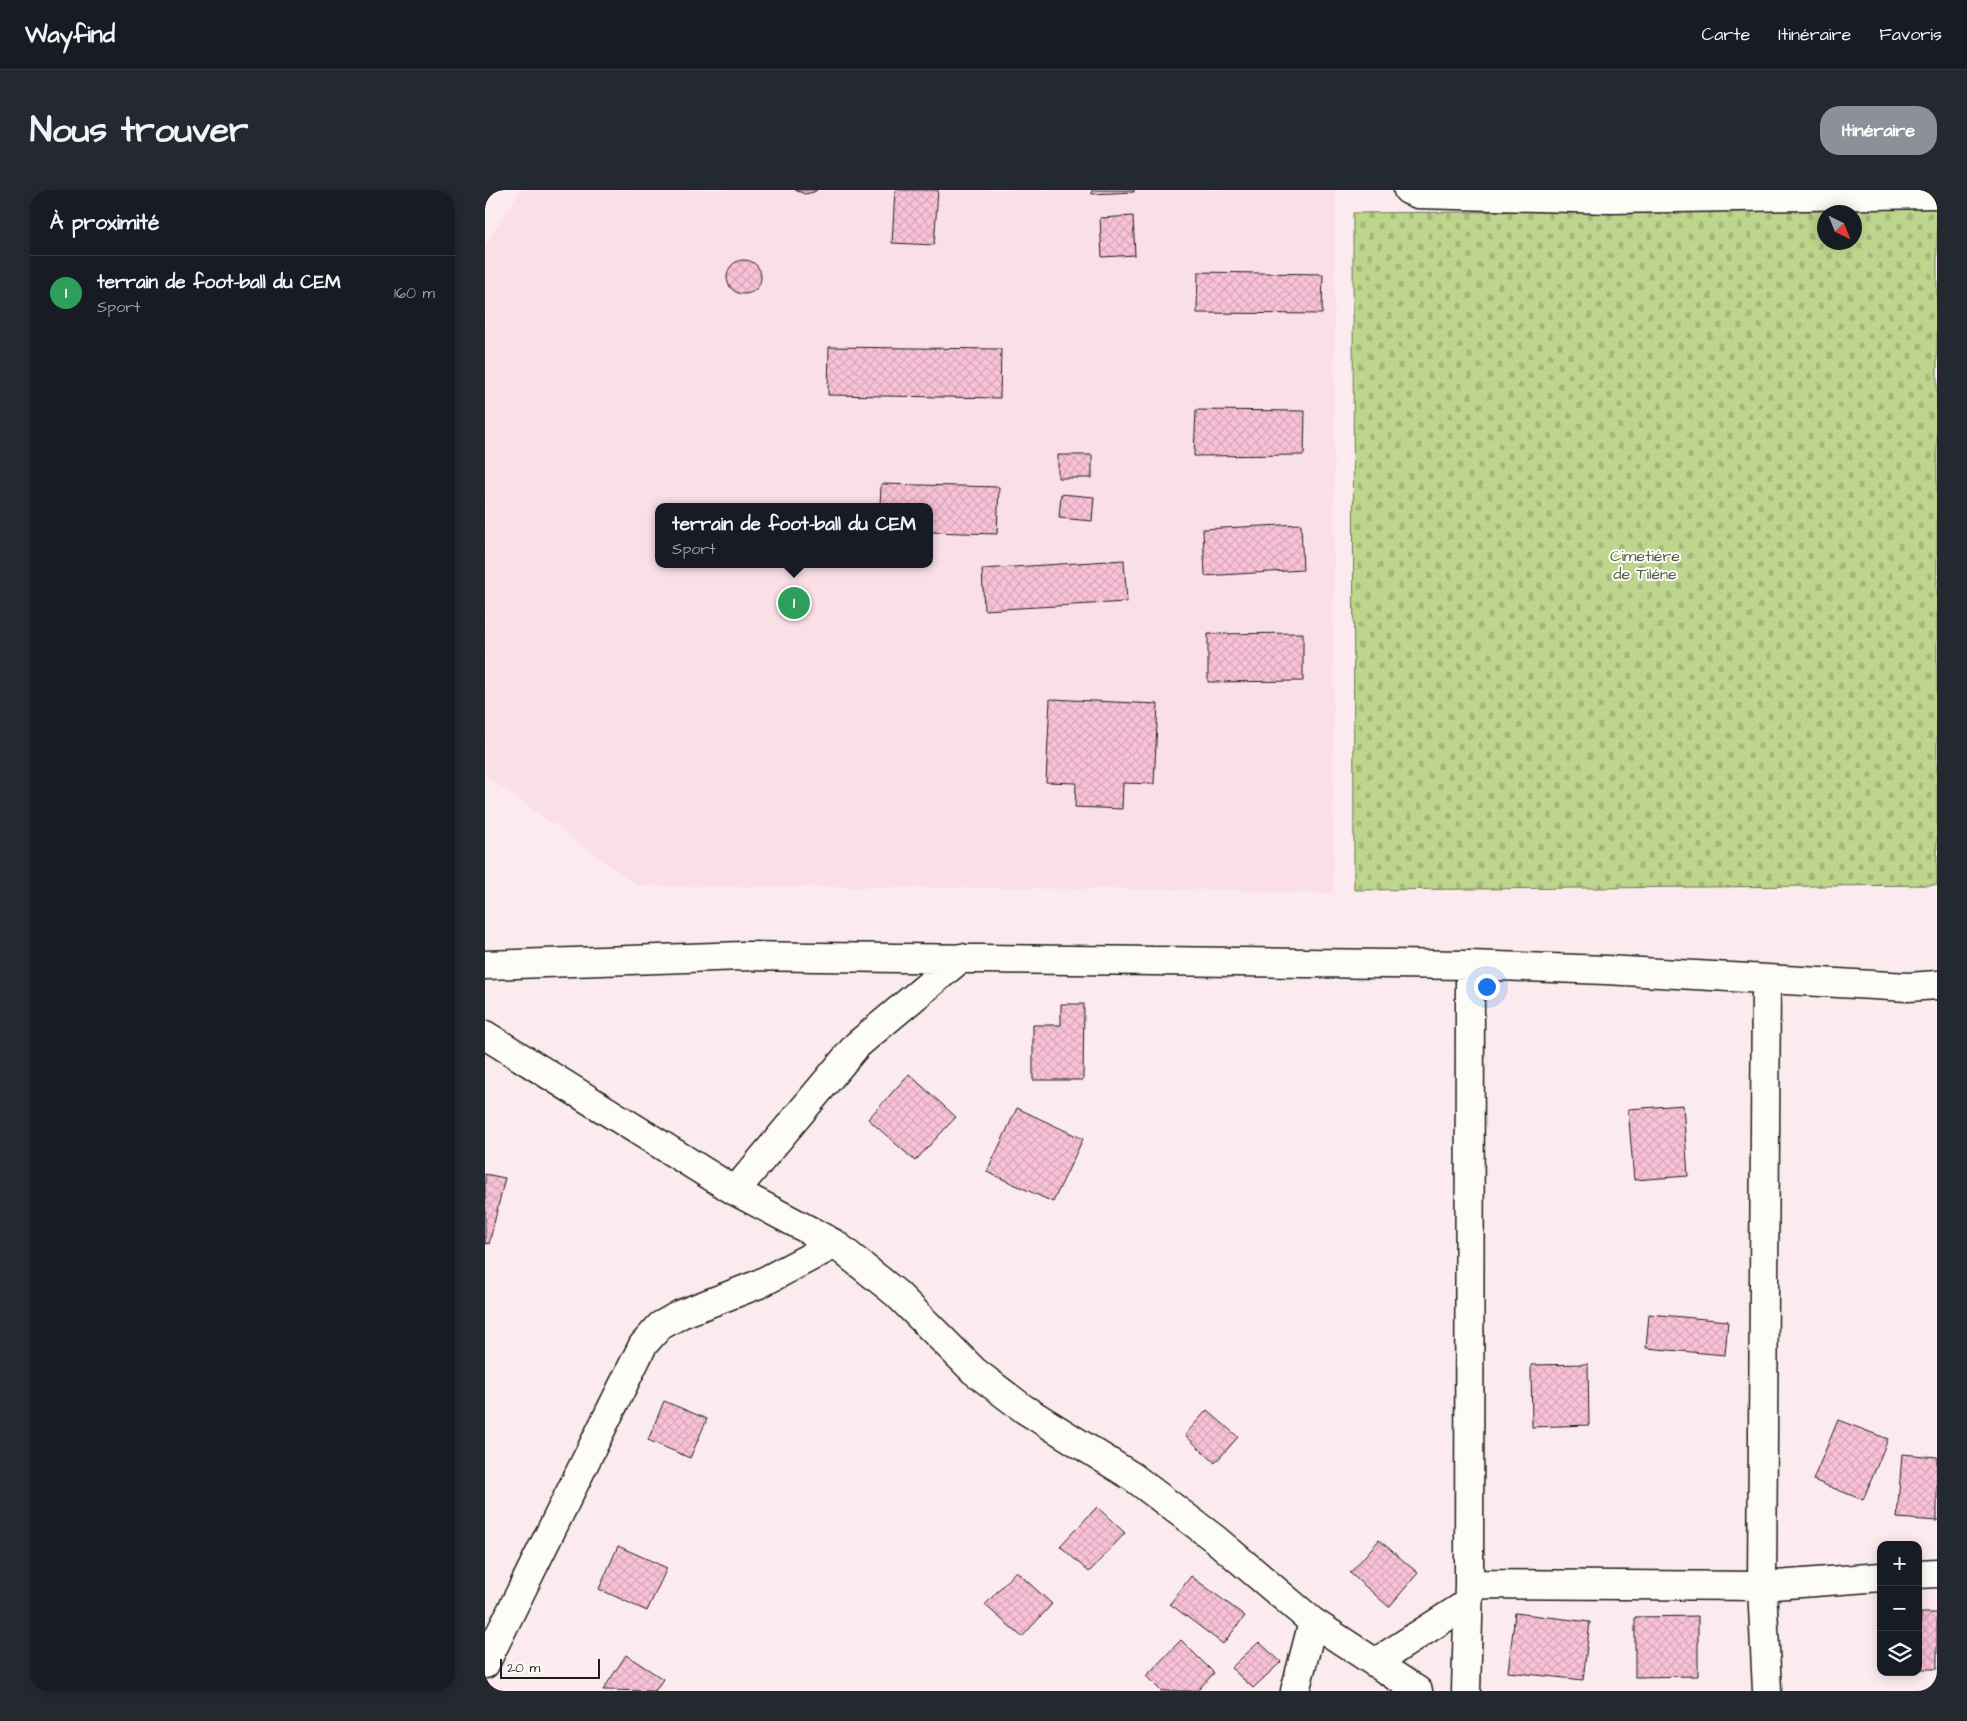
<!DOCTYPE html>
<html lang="fr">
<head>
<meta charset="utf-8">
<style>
	:root { --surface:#171b24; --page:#242831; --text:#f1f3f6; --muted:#9ea1a6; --line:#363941; --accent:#8c9099 }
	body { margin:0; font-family:"Architects Daughter",sans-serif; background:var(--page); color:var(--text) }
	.controls { position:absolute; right:15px; bottom:15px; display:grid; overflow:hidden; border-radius:10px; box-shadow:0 2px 12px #0003 }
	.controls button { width:45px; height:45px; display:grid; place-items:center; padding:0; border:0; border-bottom:1px solid var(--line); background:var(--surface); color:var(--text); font:25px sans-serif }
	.compass { position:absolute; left:1332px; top:15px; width:45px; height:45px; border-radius:50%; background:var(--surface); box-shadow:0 2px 12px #0003; rotate:137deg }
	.scale { position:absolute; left:15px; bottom:12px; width:100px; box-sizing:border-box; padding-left:5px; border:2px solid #1c1c1c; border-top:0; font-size:14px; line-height:18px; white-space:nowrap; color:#1c1c1c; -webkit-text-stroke:4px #fdfcf7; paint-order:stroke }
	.you { position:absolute; left:1001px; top:796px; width:18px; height:18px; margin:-12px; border:4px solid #fff; border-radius:50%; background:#1a73e8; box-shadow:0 0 0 8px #1a73e833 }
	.badge { display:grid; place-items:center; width:32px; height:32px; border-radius:50%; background:var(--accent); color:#fff; font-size:16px; font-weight:700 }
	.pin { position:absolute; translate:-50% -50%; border:2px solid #fff; box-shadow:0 1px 5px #0006 }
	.popup { position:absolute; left:170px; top:313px; width:278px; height:65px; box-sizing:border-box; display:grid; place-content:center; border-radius:10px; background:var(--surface); filter:drop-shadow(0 1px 4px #0005); font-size:16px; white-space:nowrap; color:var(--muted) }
	.popup b { font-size:19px; color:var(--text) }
	.popup::after { content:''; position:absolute; left:50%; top:100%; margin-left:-10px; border:10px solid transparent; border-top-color:var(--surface) }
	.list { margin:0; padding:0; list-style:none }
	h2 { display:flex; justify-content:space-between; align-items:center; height:65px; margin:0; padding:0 20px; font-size:21px }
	h2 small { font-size:16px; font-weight:400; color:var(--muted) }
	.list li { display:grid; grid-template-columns:32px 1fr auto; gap:15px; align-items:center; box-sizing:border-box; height:75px; padding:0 20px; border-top:1px solid var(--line) }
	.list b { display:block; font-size:19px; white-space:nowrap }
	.list p { margin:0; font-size:16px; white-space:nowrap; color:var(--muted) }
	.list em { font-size:16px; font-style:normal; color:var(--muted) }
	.icon { flex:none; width:28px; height:28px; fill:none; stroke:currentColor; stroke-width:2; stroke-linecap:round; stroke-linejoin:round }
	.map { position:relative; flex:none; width:1452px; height:1501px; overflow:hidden; border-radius:20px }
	header { display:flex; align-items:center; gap:30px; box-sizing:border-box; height:70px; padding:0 25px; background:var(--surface); border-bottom:1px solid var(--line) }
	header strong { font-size:24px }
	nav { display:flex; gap:28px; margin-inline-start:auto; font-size:18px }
	.intro { display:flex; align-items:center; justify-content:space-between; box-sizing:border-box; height:120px; padding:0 30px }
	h1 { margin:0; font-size:35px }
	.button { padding:12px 22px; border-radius:20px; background:var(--accent); color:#fff; font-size:18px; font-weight:700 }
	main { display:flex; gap:30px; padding:0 30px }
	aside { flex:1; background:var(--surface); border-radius:20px; box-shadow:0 2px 12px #0003 }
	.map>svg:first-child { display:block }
</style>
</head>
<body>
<header>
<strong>Wayfind</strong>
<nav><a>Carte</a><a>Itinéraire</a><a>Favoris</a></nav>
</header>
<div class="intro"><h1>Nous trouver</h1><a class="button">Itinéraire</a></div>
<main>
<aside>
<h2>À proximité<small></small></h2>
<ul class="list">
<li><span class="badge" style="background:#2e9e5b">1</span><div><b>terrain de foot-ball du CEM</b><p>Sport</p></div><em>160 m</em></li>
</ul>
</aside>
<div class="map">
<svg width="1452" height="1501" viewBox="0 0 1452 1501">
	<defs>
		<pattern id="cemetery-stones" width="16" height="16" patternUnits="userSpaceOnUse" patternTransform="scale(1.25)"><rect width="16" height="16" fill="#bdd58c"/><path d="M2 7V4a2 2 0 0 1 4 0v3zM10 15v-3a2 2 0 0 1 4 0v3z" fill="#a2b678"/></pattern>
		<pattern id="building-cross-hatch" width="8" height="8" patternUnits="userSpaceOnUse" patternTransform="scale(1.25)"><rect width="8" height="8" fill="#fac2d8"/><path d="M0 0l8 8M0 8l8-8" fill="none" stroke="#d6a6b9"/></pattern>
	</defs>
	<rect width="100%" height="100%" fill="#fcebee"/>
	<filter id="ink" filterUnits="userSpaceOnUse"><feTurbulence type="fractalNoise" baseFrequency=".02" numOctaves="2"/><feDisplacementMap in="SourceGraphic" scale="10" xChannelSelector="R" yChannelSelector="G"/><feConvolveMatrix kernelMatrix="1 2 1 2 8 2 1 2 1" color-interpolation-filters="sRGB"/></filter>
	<g filter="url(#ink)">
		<!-- built -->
		<path fill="#fbdfe7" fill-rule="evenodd" d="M35 0H850L848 704 743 700 153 696 0 585V55ZM174 317H444V374H174Z"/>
		<!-- cemetery -->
		<path fill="url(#cemetery-stones)" stroke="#6c7854" fill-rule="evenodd" d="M1452 18V695L869 700 868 23ZM1340 22H1370V52H1340Z"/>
		<!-- building -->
		<path fill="url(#building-cross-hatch)" stroke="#1c1c1c" d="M310 0H332L329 2 320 4Z
			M410 0H453L449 55 407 53Z
			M607 0H649V2L607 4Z
			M648 26 650 65 617 67 615 28Z
			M242 87a17 17 0 1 1 34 0a17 17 0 1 1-34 0Z
			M713 82 838 84 837 124 712 123Z
			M344 157 516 159 515 208 343 205Z
			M711 220 820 221 819 265 709 266Z
			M573 265H607V288H573Z
			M396 294 514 297 512 344 444 342V317H395Z
			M576 304 609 307 607 331 574 328Z
			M816 334 818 380 720 386 718 339Z
			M639 370 642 412 499 420 497 379Z
			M818 443V491L723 492V444Z
			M565 509 673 514 669 594 638 593 637 619 590 617 591 593 561 592Z
			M576 814H599L598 890H548V835H576Z
			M424 884 471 927 430 971 383 929Z
			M1198 915 1203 986 1149 990 1143 919Z
			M532 918 598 949 568 1012 502 982Z
			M0 984 20 988 4 1054 0 1053Z
			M1164 1124 1243 1131 1240 1165 1161 1158Z
			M1103 1174 1104 1235 1047 1237 1046 1175Z
			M179 1211 222 1229 205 1268 163 1250Z
			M722 1220 753 1247 730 1273 700 1245Z
			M1353 1230 1403 1249 1378 1310 1328 1290Z
			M1417 1264 1452 1267V1331L1412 1328Z
			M612 1317 640 1343 604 1382 575 1356Z
			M894 1350 933 1383 904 1417 865 1383Z
			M133 1356 182 1378 162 1421 114 1399Z
			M531 1381 567 1414 537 1447 500 1415Z
			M706 1386 760 1426 738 1454 685 1414Z
			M1030 1423 1105 1432 1098 1490 1023 1482Z
			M1436 1423H1452V1479H1434Z
			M1213 1426V1486L1150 1487V1427Z
			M696 1450 729 1483 712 1501H676L661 1486Z
			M774 1452 796 1472 768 1498 746 1478Z
			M141 1465 178 1489 170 1501 118 1500Z"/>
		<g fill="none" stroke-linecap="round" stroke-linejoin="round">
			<!-- street casing -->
			<g stroke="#1c1c1c" stroke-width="31">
				<path id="street" d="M923 0 933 4 1125 9 1452 4
					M0 775 258 766 985 775 1121 780 1423 797 1452 795
					M1281 790 1277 1396 1282 1501
					M0 845 250 1001 350 1054 412 1104 489 1181 539 1219 648 1287 730 1349 828 1432 933 1501
					M250 1001 372 855 476 768
					M1433 1384 1452 1383
					M984 1394 1277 1396 1396 1387
					M891 1472 983 1413
					M0 1474 158 1155 175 1136 196 1124 274 1094 350 1054
					M810 1501 828 1432
					M981 1501 984 1394 985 775"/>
			</g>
			<!-- street -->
			<use href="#street" stroke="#fdfcf7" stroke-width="28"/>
		</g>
	</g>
	<g text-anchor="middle" stroke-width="4" stroke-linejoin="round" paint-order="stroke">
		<!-- park labels -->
		<g font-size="16" fill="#545d43" stroke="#fdfcf7">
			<text x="1160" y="371">Cimetiére<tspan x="1160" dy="18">de Tiléne</tspan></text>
		</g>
	</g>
</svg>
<div class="controls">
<button>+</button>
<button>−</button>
<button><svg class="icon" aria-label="layers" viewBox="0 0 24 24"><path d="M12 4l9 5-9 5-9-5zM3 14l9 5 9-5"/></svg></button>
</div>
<svg class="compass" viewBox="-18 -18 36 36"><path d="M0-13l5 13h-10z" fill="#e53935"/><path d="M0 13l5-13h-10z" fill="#9ea1a6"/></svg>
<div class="scale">20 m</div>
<div class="you"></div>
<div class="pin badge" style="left:309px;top:413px;background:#2e9e5b">1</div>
<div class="popup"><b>terrain de foot-ball du CEM</b>Sport</div>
</div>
</main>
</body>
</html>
